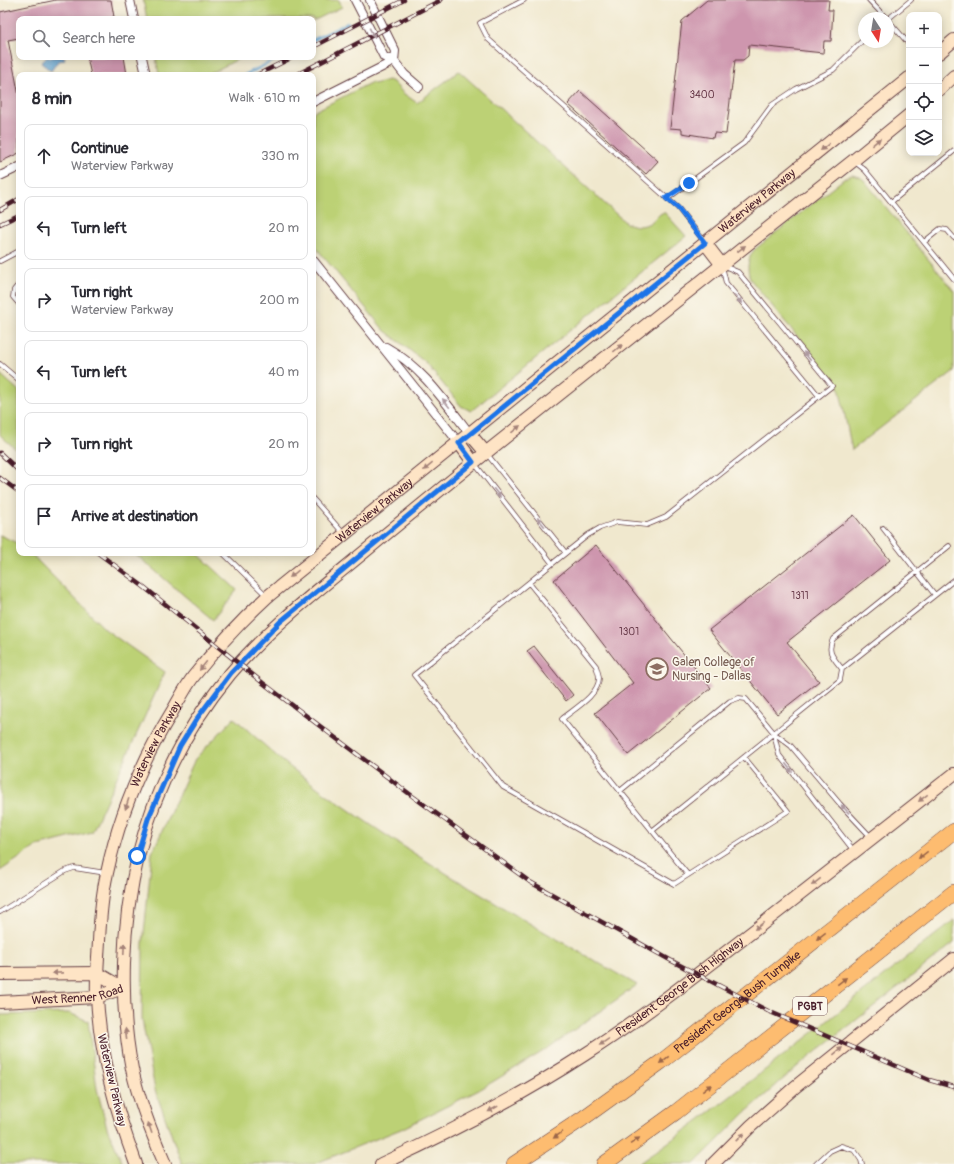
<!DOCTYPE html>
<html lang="en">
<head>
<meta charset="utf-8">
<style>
	:root { --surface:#fff; --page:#f7f7f7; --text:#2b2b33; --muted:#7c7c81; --line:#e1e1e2 }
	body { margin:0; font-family:Pangolin,sans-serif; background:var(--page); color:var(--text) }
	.controls { position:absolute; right:12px; top:12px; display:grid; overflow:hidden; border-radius:8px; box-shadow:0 2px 10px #0003 }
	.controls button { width:36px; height:36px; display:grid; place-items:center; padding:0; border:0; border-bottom:1px solid var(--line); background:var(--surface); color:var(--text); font:20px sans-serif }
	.compass { position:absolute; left:858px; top:12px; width:36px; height:36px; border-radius:50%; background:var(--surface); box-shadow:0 2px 10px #0003; rotate:168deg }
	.stop { position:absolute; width:12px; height:12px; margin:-9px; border:3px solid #1a73e8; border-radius:50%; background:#fff }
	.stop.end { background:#1a73e8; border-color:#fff; box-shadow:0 1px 4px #0008 }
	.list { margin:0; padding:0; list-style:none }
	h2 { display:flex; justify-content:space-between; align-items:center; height:52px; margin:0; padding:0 16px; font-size:17px }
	h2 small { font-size:13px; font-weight:400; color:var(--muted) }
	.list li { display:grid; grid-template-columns:26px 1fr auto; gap:12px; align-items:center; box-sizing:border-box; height:64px; margin:0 8px 8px; padding:0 8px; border:1px solid var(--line); border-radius:8px }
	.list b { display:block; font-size:15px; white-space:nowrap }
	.list p { margin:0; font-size:13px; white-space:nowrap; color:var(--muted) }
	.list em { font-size:13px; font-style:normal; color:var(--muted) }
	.icon { flex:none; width:22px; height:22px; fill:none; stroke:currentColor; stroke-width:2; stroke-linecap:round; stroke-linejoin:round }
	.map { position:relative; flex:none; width:954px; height:1164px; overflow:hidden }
	.search { position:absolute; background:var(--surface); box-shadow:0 2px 10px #0003; left:16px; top:16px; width:300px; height:44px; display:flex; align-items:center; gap:10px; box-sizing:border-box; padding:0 14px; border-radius:8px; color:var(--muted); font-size:15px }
	.panel { position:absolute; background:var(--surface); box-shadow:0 2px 10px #0003; left:16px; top:72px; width:300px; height:484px; border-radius:8px }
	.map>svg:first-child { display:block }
</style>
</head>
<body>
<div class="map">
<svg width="954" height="1164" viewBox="0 0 954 1164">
	<rect width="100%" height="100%" fill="#fbf7ec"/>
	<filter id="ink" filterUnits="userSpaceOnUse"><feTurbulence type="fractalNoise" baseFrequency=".025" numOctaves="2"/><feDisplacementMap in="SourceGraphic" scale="8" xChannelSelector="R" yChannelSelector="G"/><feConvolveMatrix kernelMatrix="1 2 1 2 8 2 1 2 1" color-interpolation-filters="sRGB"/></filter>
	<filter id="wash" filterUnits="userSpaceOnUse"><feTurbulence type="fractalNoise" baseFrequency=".012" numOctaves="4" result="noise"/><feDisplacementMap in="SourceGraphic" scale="16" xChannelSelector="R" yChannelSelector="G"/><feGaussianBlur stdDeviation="0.9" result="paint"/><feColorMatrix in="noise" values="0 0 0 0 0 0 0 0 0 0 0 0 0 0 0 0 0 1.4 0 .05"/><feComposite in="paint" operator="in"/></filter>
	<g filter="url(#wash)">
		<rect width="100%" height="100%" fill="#f0e8ce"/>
		<!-- green -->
		<path fill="#bcd175" stroke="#837850" d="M143 0H339L342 7 313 21V19H147Z
			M156 57H242L207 75H159Z
			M459 71 626 223C634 226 643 228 651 222 656 219 658 214 664 212L686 236 471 411 461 406 426 363 384 330 313 244V112L372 82 374 84 388 80 393 82 403 93 417 103Z
			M852 175 860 177 864 180 954 291V371L852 450 839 387 750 279C747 268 747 260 754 250L845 178Z
			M0 374 19 391V452L0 435Z
			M0 535 19 544V553H30L106 630 165 672 92 832 37 846 0 871Z
			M134 553H197L237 590 213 620Z
			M234 718C255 736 276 757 298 773 405 854 522 919 637 985L547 1049 479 1090 401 1129 314 1164H182L155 1090 142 1019 143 944 152 853 195 759Z
			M954 920V943L798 1066 745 1113 694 1164H638C747 1088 850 1002 954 920Z
			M69 1013 88 1021 97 1089 107 1128 123 1164H0V1015Z"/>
		<!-- water -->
		<path fill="#5ea3d3" stroke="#54617f" d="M47 57H65L64 60 58 61 51 71 41 63Z"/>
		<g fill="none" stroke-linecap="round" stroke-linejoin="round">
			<!-- stream -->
			<path stroke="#5ea3d3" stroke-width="3" d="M313 40 348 23
				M245 75 281 57"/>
		</g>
		<g id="blocks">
			<!-- building -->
			<path fill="#ce96ae" d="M56 0H111L114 17H112L113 19H19V38L8 40 19 96V153L0 162V12Z
				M707 0H829L828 10H833L831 41H824L823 53 749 45 748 56 743 60H735L726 134 714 133 713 138 682 133V129L670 128 682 21Z
				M87 57H124L127 75H91Z
				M580 91 658 161 646 174 568 104Z
				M854 515 890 560 787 642 819 681 777 714 709 630Z
				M596 545 711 688 628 755 595 713 633 683 554 580Z
				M534 646 573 695 566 701 527 651Z"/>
		</g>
	</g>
	<g filter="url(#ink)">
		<use href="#blocks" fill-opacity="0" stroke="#633d43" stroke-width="1"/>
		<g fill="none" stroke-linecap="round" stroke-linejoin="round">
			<!-- lane casing -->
			<g stroke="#633d43" stroke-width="5.5">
				<path id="lane" d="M524 0 480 23 488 39 678 208 704 241
					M869 0 886 18
					M888 19 911 0
					M888 20 909 44
					M855 162 865 170 954 279
					M667 199 744 143 772 105 796 89 833 70 864 39
					M891 202 954 151
					M924 242 940 229 947 230 954 238
					M0 261 19 251
					M722 266 726 283 819 396
					M724 266 738 272 832 386 666 517 647 525 617 522 600 528 588 535 414 675 503 787 674 884 788 811 744 757
					M19 284 14 290 13 297 19 304
					M0 364 19 380
					M487 454 565 552
					M475 464 552 563
					M313 499 344 534
					M883 528 935 595
					M223 553 267 596
					M529 583 596 666C597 670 599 674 599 678 599 695 574 709 562 719L620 791 730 701 739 698 746 699 774 733 791 746 840 804 870 836
					M842 669C834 658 826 652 833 639L949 546
					M774 734 779 755 854 851
					M620 791 688 875
					M652 831 840 680 842 669 954 580
					M0 912 65 871 74 868 106 873
					M816 1164 830 1151 841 1146 854 1150 861 1160 862 1164"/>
			</g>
			<!-- street casing -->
			<g stroke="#633d43" stroke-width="10">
				<path id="street" d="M130 0 134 19
					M355 0 384 57 394 61 404 74 419 87
					M370 0 395 51 394 61
					M142 57 146 75
					M313 102 394 61
					M0 176 19 167
					M313 260 459 443
					M386 347C422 367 445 402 470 434"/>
			</g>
			<!-- secondary casing -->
			<g stroke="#633d43" stroke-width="14">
				<g id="secondary">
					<path d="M939 53 954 40"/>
					<path d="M939 90 954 76"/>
					<path d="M705 243 722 265"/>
					<path d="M470 434 486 453"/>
					<path d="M459 443 473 462"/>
					<path d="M0 974 97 973 123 988"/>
					<path id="s1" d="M0 1002 97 997 123 988"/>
					<path id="s2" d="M136 1164C116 1110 100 1055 97 997 96 979 98 960 99 941 100 919 102 895 107 873 119 816 142 761 172 712 179 700 185 688 193 677 216 648 240 622 267 597L909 78"/>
					<path d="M165 1164C152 1134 139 1102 132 1069 125 1034 123 999 124 963 127 855 161 758 230 674 269 628 317 591 363 553 408 516 453 479 498 443 616 349 735 254 854 160L909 115"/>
					<path id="s3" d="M381 1164C451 1132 519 1097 584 1055 644 1017 700 972 756 929 822 877 888 825 954 774"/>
					<path d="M713 1164 751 1126 795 1087 954 959"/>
				</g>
			</g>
			<!-- highway casing -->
			<g stroke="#633d43" stroke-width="16">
				<g id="highway">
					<path id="s4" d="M514 1164 582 1119 661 1062 954 831"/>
					<path d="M604 1164 676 1112 954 892"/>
				</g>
			</g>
			<!-- lane -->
			<use href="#lane" stroke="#fff" stroke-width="4"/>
			<!-- street -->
			<use href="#street" stroke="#fff" stroke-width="8"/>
			<!-- secondary -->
			<use href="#secondary" stroke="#fee4c5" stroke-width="12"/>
			<!-- highway -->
			<use href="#highway" stroke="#fdbc6f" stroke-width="15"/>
			<!-- rail casing -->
			<g stroke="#4a1f2b" stroke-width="4.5">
				<path id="rail" d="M313 47 404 0
					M257 75 293 57
					M296 75 441 0
					M0 210 19 199
					M0 224 19 215
					M0 453 19 471
					M0 478 19 492
					M98 553 144 587 263 683 411 795 530 882 670 960 768 1011 929 1080 954 1087"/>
			</g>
			<!-- rail -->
			<use href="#rail" stroke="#fbf7ec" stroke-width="3" stroke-dasharray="9" stroke-linecap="butt"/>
		</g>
		<!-- one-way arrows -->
		<defs><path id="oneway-solid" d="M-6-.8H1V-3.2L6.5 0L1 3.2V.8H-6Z"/></defs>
		<g fill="#ae9aa0">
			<use href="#oneway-solid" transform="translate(372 33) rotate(63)"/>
			<use href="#oneway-solid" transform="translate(738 299) rotate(50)"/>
			<use href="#oneway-solid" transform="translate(807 356) rotate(-129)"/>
			<use href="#oneway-solid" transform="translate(446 403) rotate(-129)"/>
			<use href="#oneway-solid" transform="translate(497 493) rotate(52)"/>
			<use href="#oneway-solid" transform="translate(541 522) rotate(-129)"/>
			<use href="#oneway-solid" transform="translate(789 768) rotate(53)"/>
			<use href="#oneway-solid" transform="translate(845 809) rotate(-133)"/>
		</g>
		<g fill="#a48278">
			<use href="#oneway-solid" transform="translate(876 142) rotate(-40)"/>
			<use href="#oneway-solid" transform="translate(825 147) rotate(141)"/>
			<use href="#oneway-solid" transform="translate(741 249) rotate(-38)"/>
			<use href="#oneway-solid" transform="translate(618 348) rotate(-39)"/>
			<use href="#oneway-solid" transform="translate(516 429) rotate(-39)"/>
			<use href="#oneway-solid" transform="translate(428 467) rotate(141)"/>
			<use href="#oneway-solid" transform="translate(294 574) rotate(141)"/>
			<use href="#oneway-solid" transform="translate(203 666) rotate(129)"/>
			<use href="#oneway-solid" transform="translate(923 798) rotate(142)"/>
			<use href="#oneway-solid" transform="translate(127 804) rotate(108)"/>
			<use href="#oneway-solid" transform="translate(816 882) rotate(142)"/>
			<use href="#oneway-solid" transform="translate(759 926) rotate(142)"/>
			<use href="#oneway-solid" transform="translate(124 949) rotate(-88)"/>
			<use href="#oneway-solid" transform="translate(58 973) rotate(179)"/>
			<use href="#oneway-solid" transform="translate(126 1034) rotate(-96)"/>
			<use href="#oneway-solid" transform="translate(604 1042) rotate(146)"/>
			<use href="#oneway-solid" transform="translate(838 1051) rotate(-39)"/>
			<use href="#oneway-solid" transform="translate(493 1109) rotate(151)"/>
			<use href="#oneway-solid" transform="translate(150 1128) rotate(-109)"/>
			<use href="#oneway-solid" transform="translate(740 1137) rotate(-44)"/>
		</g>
		<g fill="#9b664a">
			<use href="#oneway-solid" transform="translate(923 855) rotate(142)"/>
			<use href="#oneway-solid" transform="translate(821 936) rotate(142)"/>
			<use href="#oneway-solid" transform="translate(842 981) rotate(-38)"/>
			<use href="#oneway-solid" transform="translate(664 1060) rotate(143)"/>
			<use href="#oneway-solid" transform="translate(707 1088) rotate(-38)"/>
			<use href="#oneway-solid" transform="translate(558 1135) rotate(146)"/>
			<use href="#oneway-solid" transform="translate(635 1141) rotate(-35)"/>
		</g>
	</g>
	<g fill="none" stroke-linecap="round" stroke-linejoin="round" filter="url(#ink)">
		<!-- route -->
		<path stroke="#1a73e8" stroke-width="5" d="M137 856 148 819 180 746 198 717 231 673 280 622 473 462 459 443 705 243 678 208 666 198 689 183"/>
	</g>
	<!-- icons -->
	<defs>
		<g id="university-ring" transform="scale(1.15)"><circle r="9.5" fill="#fbf7ec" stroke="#8d6e63" stroke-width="1.5"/><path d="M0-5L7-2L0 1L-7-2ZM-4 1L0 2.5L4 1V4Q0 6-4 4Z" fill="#8d6e63"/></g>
	</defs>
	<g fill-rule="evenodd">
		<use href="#university-ring" x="657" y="669"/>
	</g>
	<g text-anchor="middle" stroke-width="3" stroke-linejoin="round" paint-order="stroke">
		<!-- number labels -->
		<g font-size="10" fill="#6b3d4c">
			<text x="702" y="98">3400</text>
			<text x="800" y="599">1311</text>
			<text x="629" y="635">1301</text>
		</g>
		<!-- shield labels -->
		<rect fill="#fbf7ec" stroke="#7f6065" stroke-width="1" x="793" y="997" width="34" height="18" rx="3"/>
		<g font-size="11" font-weight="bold" fill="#4a1f2b">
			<text x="810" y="1010">PGBT</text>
		</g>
		<!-- street labels -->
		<g font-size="12" fill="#4a1f2b" stroke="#fbf7ec">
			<text dy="4" stroke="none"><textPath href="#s2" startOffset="1251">Waterview Parkway</textPath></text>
			<text dy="4" stroke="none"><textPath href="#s2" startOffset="759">Waterview Parkway</textPath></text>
			<text dy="4" stroke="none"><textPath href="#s2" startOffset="435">Waterview Parkway</textPath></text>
			<text dy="4" stroke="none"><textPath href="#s3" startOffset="348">President George Bush Highway</textPath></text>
			<text dy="4" stroke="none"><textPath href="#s1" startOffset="78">West Renner Road</textPath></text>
			<text dy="4" stroke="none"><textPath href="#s4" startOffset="276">President George Bush Turnpike</textPath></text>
			<text transform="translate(112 1080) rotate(77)" y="4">Waterview Parkway</text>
		</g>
		<!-- education labels -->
		<g font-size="12" fill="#785e54" stroke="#fbf7ec" text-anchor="start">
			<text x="672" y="666">Galen College of<tspan x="672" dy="14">Nursing - Dallas</tspan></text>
		</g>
	</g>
</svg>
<div class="controls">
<button>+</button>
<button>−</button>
<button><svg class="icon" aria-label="locate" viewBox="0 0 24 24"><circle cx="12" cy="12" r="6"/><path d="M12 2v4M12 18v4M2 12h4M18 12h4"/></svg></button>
<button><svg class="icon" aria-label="layers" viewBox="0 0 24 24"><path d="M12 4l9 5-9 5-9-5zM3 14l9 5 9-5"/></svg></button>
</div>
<svg class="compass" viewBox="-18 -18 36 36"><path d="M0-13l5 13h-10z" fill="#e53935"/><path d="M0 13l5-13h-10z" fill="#7c7c81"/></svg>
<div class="stop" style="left:137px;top:856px"></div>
<div class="stop end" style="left:689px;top:183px"></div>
<div class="search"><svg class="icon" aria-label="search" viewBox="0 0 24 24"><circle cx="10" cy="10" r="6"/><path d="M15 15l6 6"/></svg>Search here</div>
<section class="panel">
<h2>8 min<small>Walk · 610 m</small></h2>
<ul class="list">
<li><svg class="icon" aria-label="ahead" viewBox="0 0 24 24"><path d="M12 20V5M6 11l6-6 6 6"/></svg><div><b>Continue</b><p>Waterview Parkway</p></div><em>330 m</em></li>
<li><svg class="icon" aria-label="left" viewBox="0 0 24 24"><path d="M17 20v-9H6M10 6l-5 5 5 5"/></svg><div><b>Turn left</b></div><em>20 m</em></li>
<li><svg class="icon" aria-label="right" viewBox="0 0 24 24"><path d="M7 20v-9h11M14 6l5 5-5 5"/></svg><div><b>Turn right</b><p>Waterview Parkway</p></div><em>200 m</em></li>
<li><svg class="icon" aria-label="left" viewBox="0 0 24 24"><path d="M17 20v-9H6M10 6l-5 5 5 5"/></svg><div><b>Turn left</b></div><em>40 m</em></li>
<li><svg class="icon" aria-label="right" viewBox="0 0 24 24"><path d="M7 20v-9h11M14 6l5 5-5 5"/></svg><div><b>Turn right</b></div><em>20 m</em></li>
<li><svg class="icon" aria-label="arrive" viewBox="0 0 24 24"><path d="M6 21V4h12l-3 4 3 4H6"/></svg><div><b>Arrive at destination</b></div></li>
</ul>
</section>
</div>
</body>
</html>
